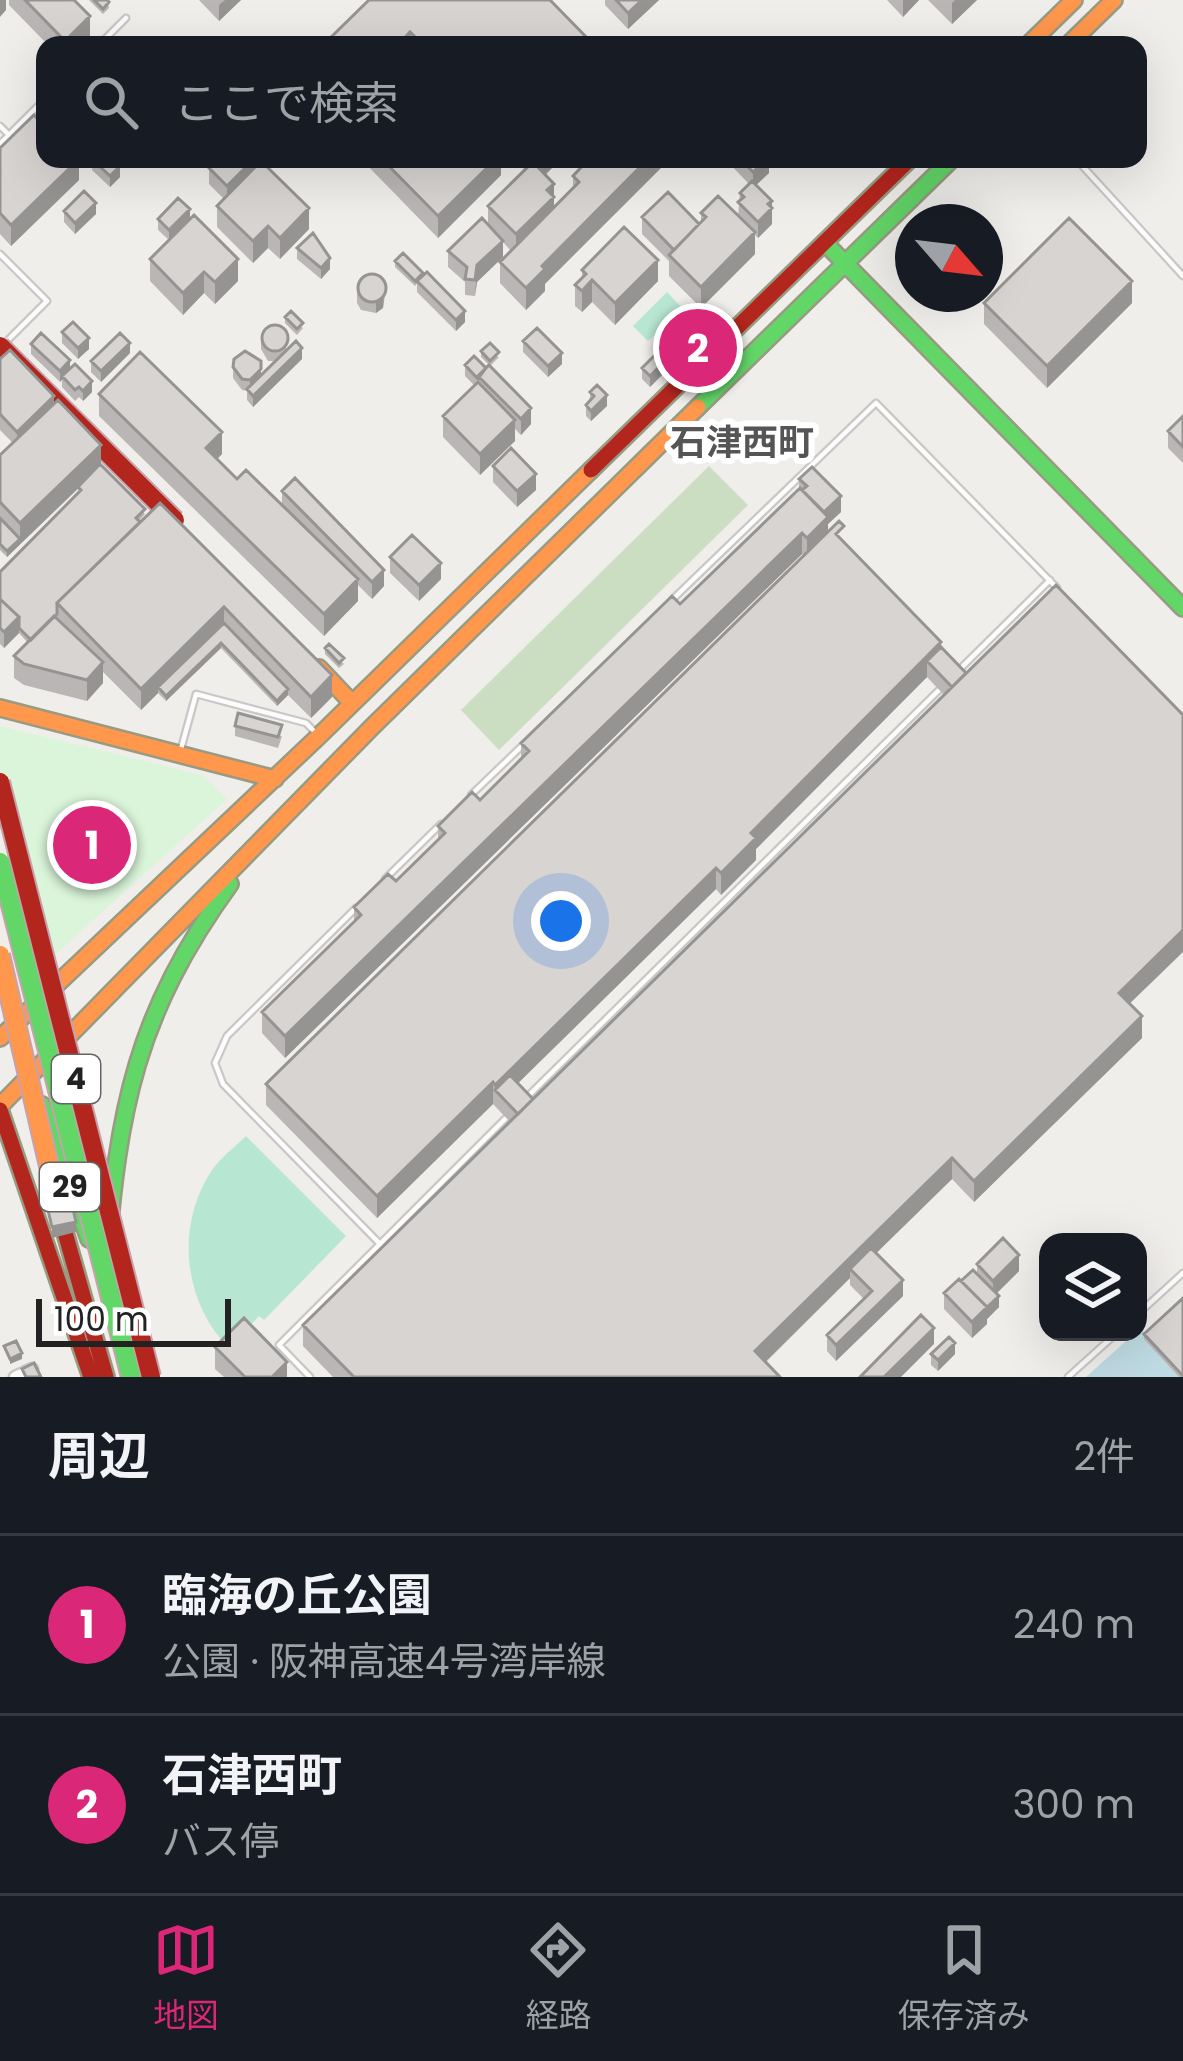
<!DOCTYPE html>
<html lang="ja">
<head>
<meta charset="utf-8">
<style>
	:root { --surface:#171b24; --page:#242831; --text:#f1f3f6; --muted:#9ea1a6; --line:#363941; --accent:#db2777 }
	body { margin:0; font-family:Poppins,"Noto Sans JP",sans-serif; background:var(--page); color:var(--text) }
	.controls { position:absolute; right:36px; bottom:36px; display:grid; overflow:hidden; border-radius:24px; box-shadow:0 12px 48px #0002 }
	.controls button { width:108px; height:108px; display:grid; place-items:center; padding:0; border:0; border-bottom:3px solid var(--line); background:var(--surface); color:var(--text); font:60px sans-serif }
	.compass { position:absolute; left:895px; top:204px; width:108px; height:108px; border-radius:50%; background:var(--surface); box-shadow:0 12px 48px #0002; rotate:118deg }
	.scale { position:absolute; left:36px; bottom:30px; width:195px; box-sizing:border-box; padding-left:12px; border:6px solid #222; border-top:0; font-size:33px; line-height:42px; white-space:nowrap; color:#222; -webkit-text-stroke:9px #fff; paint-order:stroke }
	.you { position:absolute; left:561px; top:921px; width:42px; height:42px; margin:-30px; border:9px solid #fff; border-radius:50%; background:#1a73e8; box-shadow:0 0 0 18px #1a73e833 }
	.badge { display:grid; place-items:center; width:78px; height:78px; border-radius:50%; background:var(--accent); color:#fff; font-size:39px; font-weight:700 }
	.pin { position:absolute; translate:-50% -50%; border:6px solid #fff; box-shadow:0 3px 12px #0006 }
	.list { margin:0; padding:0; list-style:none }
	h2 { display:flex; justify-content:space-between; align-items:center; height:156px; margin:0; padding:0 48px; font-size:51px }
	h2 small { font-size:39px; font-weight:400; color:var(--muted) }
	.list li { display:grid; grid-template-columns:78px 1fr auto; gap:36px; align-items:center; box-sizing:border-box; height:180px; padding:0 48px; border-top:3px solid var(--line) }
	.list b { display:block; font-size:45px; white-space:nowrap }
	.list p { margin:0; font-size:39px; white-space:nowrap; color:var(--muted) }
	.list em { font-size:39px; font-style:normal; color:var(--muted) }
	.icon { flex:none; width:66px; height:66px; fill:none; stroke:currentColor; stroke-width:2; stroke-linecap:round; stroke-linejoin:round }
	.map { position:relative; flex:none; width:1183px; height:1377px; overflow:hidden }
	.search { position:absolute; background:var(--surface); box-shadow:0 12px 48px #0002; left:36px; right:36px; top:36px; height:132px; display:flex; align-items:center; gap:30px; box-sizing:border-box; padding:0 42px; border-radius:24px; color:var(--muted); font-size:45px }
	.sheet { height:516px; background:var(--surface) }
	nav { display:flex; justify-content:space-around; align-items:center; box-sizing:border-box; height:168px; border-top:3px solid var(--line); background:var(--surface); font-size:33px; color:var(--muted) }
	nav a { display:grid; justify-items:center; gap:6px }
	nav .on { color:var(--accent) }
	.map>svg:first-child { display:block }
</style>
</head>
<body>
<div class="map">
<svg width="1183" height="1377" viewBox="0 0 1183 1377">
	<rect width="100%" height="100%" fill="#f0eeeb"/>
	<!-- forest -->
	<path fill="#cbdec1" d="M709 466 748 505 499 750 461 710Z"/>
	<!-- park -->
	<path fill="#daf5da" d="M0 726 202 775 227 799 39 969 0 812Z"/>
	<!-- pitch -->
	<path fill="#b7e6d2" d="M667 292 682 308 648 341 633 326Z
		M246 1136 346 1236 264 1320 259 1316 229 1348C183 1302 175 1225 212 1170 221 1157 235 1147 246 1136Z"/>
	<!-- water -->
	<path fill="#bfdbe3" d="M1142 1330 1183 1377H1086L1135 1333Z"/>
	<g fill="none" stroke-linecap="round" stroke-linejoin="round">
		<!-- lane casing -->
		<g stroke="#c9c8c7" stroke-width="9">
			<path id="lane" d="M99 45 126 18
				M0 126 9 135 0 144
				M9 135 45 99
				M1076 159 1183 276
				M0 254 47 301 4 344
				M673 599 876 403 1057 588
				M960 669 1050 580
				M181 749 196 694 306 723 318 735
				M471 795 523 745
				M385 879 441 824
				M356 908 227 1036 215 1063 223 1084 384 1248
				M525 1099 939 690
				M1138 1314 1183 1273
				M310 1377 279 1345 506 1118
				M1068 1377 1118 1332"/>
		</g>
		<!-- street casing -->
		<g stroke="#c9c8c7" stroke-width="15">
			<path id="street" d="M15 1377 32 1369"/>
		</g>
		<!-- fast casing -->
		<g stroke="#999a82" stroke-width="20">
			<path id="fast" d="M825 243 1183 608
				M698 407 952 159
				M42 1105 89 1239
				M106 1265C118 1109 136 1014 230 884"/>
		</g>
		<!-- slow casing -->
		<g stroke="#999a82" stroke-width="20">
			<path id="slow" d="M1028 45 1074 0
				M1068 45 1114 0
				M319 668 352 703
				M0 708 275 779
				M0 1038 319 736 591 470
				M0 1106 373 726 698 407"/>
		</g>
		<!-- jam casing -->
		<g stroke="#999a82" stroke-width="20">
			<path id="jam" d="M591 470 910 159
				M0 1110 91 1377
				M62 1222 106 1377"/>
		</g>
		<!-- lane -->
		<use href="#lane" stroke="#fdfcfc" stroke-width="4.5"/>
		<!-- street -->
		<use href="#street" stroke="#fdfcfc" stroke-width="10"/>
		<!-- fast -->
		<use href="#fast" stroke="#63d668" stroke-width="15"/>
		<!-- slow -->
		<use href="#slow" stroke="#ff974d" stroke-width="15"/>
		<!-- jam -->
		<use href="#jam" stroke="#b3261e" stroke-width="15"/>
		<!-- fast-bridge casing -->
		<g stroke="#c5a2ac" stroke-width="22" stroke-linecap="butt">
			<path id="fast-bridge" d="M0 862 131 1377"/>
		</g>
		<!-- slow-bridge casing -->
		<g stroke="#c5a2ac" stroke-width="22" stroke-linecap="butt">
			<path id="slow-bridge" d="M0 955 62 1222"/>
		</g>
		<!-- jam-bridge casing -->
		<g stroke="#c5a2ac" stroke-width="22" stroke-linecap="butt">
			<path id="jam-bridge" d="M0 346 175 520
				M0 782 151 1377"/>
		</g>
		<!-- fast-bridge -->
		<use href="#fast-bridge" stroke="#63d668" stroke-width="18"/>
		<!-- slow-bridge -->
		<use href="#slow-bridge" stroke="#ff974d" stroke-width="18"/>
		<!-- jam-bridge -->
		<use href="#jam-bridge" stroke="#b3261e" stroke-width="18"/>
	</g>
	<!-- wall -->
	<path fill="#b9b6b5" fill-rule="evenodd" d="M9 0H74L90 38 83 45H48L9 5Z
		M89 0H107L109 8 103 14Z
		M199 0H241L219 21Z
		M369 0 594 45H323Z
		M605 0H659L628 29 605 5Z
		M887 0H919L903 17Z
		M928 0H977L952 24Z
		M0 148 79 180 11 246 0 234Z
		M92 159 120 177 110 187 92 170Z
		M265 159V164L309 229 280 259 268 248 253 263 217 227V206L224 199 209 184V168Z
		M361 159H501V175L438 238Z
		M514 159H561L545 175 554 184V208L573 189V176L589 159 545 284V291L526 310 500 283V262L511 251 503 242V257L477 282 475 296 465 295V282L448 267V251L488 225V206L525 170Z
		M725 159H769V173L756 185 772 201V224L758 238 755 235V254L701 308 669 276V261L642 234V217L699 224 701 222V213L738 216 740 193 749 184Z
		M64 211 96 214 75 234 64 222Z
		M158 219H190L238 281 215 304 204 293 183 315 150 281V259L169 240 158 230Z
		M297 248 330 269 321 279 297 259Z
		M395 261 465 322 456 331 417 292V284L415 286 395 267Z
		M582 270 658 281 615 325 592 302 582 312 575 306V285L582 278Z
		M357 292 385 295 383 308 376 313 361 310 357 303Z
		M984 303H1132L1047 388 984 324Z
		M285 317 303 328 297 335 285 323Z
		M62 332 89 349 78 359 62 343Z
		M261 339 288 349 302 359 253 407 247 400V391L242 390 233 378V367L261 376 276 361H268L261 349Z
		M523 341 562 364 548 377 523 352Z
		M31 344 70 369 92 392 83 401 79 397 75 401 62 387V379L60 382 31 354Z
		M481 351 499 357 490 366 531 424 521 435 515 429V441L480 475 443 437V416L474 385 465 376V365L486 368 489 365 481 357Z
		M130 353 101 382 91 372V361Z
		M0 359 54 404 101 465 145 514 139 521 332 697 311 718 288 695 277 706 221 648 166 701 158 693 141 710 103 672V683L87 701 24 685 14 678V656L28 643 19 633 4 648 0 644V572L78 493V489L7 557 0 550V455L13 443 0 430Z
		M642 368 668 369 650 387 642 379Z
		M590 392 607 406 591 421 586 416V405L590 401Z
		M99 394 222 454 217 459 237 479 282 505V491L384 586 372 599 358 585V601L324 636 99 416Z
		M1183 416V463L1168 448V431Z
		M493 466 536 490 517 507 493 482Z
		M799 479 841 512 828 524V532L844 542 941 648 1130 1004 1142 1038 974 1202 952 1179 876 1253 903 1296 836 1361 827 1351V1335L864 1299 850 1285V1278L766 1362 780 1377H333L303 1346V1325L510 1122 493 1104 377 1218 266 1105V1084L804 556 802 554 285 1058 262 1033V1012L354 922V907L396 881 438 840V826L480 800 521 759V743L680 604 799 488ZM927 677 944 695 533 1099 518 1083 716 889 721 895 756 860V849Z
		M390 557 441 579 419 601 390 573Z
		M325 648 344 664 339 668 325 654Z
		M235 726 282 736 278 748 235 736Z
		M977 1264 1019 1271 996 1294 999 1307 987 1319V1324L972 1338 944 1309V1293L977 1273Z
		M1144 1334 1183 1377H1179L1144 1339Z
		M215 1347 287 1377H224L215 1369Z
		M931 1354H955L938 1371 931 1365Z"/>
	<!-- shaded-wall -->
	<path fill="#969493" d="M0 0H6V10L0 17Z
		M225 0H241L219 21V5Z
		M642 0H659L628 29V13Z
		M903 0H919L903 17Z
		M955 0H977L952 24V3Z
		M90 16V38L83 45H65V41Z
		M410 32V45H398Z
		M79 159V180L11 246V225Z
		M254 159H265V164L227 202V186Z
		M496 159H501V175L438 238V216Z
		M539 159H561L537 183V161Z
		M648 159H670L545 284V291L526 310V288L542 266Z
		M767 159H769V173L753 188V172Z
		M120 166V177L110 187V176Z
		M554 184V218L516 256V234Z
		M772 201V224L758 238V222Z
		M96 203V214L75 234V223Z
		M309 208V229L280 259V238Z
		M190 209V220L169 241V230Z
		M268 226V248L253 263V241Z
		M755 232V254L701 308V287Z
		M503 241V257L477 282 475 296 477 265Z
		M330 258V269L321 279V268Z
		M238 259V281L215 304V282Z
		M658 260V281L615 325V303Z
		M204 272V293L183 315V293Z
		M592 280V302L582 312V291Z
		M1132 281V303L1047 388V366Z
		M385 284 383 308 376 313V302Z
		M465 311V322L456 331V320Z
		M89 338V349L78 359V348Z
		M130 343V353L101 382V371Z
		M302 348V359L253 407V396Z
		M562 353V364L548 377V366Z
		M668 358V369L650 387V376Z
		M70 360V371L60 382V371Z
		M261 369V380L250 391V380Z
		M92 381V392L83 401V391Z
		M607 395V406L591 421V411Z
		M54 396V412L17 448V432Z
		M531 408V424L521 435V419Z
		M515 420V441L480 475V454Z
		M222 432V454L206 470V448Z
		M101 445V466L7 557V551L20 539V523Z
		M536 474V490L517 507V491Z
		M841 496V512L828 524V538L807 559V538L821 515Z
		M802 533V554L285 1058V1036Z
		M441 563V579L419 601V585Z
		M384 570V586L372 599V582Z
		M358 579V601L324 636V614Z
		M224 607V629L158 687V693L141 710V689Z
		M19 617V633L4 648V632Z
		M941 642V663L927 661V677L756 849V860L721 895V873L751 833Z
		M221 643V648L166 701V696Z
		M103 662V683L87 701V680Z
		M332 675V697L311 718V697Z
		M288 689V695L277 706V701Z
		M716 868V889L503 1098 495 1090V1085Z
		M1183 930V952L1119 1014V993Z
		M1142 1016V1038L974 1202V1181Z
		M493 1082V1104L377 1218V1196Z
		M952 1158V1179L855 1274 850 1269V1278L755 1372V1351Z
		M76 1222V1232L52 1238V1227Z
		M1019 1255V1271L993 1297V1281Z
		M903 1280V1296L836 1361V1345Z
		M999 1296V1307L987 1319V1324L972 1338V1322Z
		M934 1328V1344L901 1377H884Z
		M955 1343V1354L938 1371V1360Z
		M22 1353V1359L10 1364V1359Z
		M287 1362V1377H272Z"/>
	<!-- building -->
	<path fill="#d7d4d2" stroke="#969493" stroke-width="3" d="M25 0H74L90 16 65 41Z
		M94 0H107L109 2 103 9Z
		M369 0H550L594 45H423L410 32 398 45H323Z
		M616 0H642L628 13Z
		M34 115 42 124 45 121V159H79L11 225 0 213V148Z
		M92 159H112L120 166 110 176Z
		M217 159H254L227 186 209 168Z
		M382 159H496L438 216Z
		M589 159H592L598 165 604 159H648L542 266 545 269 526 288 500 262 579 182 573 176Z
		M740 159H767L753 172Z
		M261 161 309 208 280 238 268 226 253 241 217 206Z
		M533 162 554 184 547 190 554 197 516 234 488 206Z
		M752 181 772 201 768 204 772 208 758 222 738 202 744 197 740 193Z
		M84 191 96 203 75 223 64 211Z
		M668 192 699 224 674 250 642 217Z
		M718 196 755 232 701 287 669 255 706 217 701 213Z
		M178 198 190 209 169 230 158 219Z
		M194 215 238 259 215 282 204 272 183 293 150 259Z
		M482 218 503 241 477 265 475 280 465 279 467 267 448 251Z
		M1069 218 1132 281 1047 366 984 303Z
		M624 227 658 260 615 303 592 280 582 291 575 285 586 274 582 270Z
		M313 233 330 258 321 268 297 248Z
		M403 253 423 273 415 281 395 261Z
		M427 272 465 311 456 320 417 281Z
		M358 288a14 14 0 1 1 28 0a14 14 0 1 1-28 0Z
		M291 311 303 323 297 329 285 317Z
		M73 322 89 338 78 348 62 332Z
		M262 338a13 13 0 1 1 26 0a13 13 0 1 1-26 0Z
		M537 328 562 353 548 366 523 341Z
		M41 333 70 360 60 371 31 344Z
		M120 333 130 343 101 371 91 361Z
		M296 341 302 348 253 396 247 389Z
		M490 343 499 352 490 361 481 351Z
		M10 350 54 396 17 432 0 414V359Z
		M660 350 668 358 650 376 642 368Z
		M245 351 261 361V369L250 380 242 379 233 367 234 359Z
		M140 352 222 432 206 448 237 479 246 470 358 579 324 614 99 394Z
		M474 356 486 368 478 379 465 365Z
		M75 364 92 381 83 391 79 387 75 390 62 376Z
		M489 365 531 408 521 419 478 376Z
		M478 382 515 420 480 454 443 416Z
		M597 385 607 395 591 411 586 405 594 396 590 392Z
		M58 400 101 445 20 523 0 502V455Z
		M1183 416V447L1168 431Z
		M511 448 536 474 517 491 493 466Z
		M100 464 145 509 136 518 140 522 57 603V614L31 640 19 628V617L0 599V572L81 490 78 487Z
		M812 467 841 496 824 512 802 490 807 486 799 479Z
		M295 478 384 570 372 582 282 491Z
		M800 488 828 517 807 538 802 533 285 1036 262 1012 361 915 354 907 388 874 396 881 445 833 438 826 472 792 480 800 529 751 521 743 672 596 680 604Z
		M160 503 332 675 311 697 224 607 141 689 57 603Z
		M0 518 20 539 7 551 0 544Z
		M839 521 844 526 836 534 941 642 751 833 756 838 721 873 716 868 495 1085 493 1082 377 1196 266 1084Z
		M412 535 441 563 419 585 390 557Z
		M1056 585 1183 715V930L1119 993 1142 1016 974 1181 952 1158 755 1351 780 1377H354L303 1325Z
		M0 599 19 617 4 632 0 628Z
		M54 616 103 662 87 680 24 664 14 656Z
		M224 623 288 689 277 701 221 643 166 696 158 687Z
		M329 644 344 658 339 663 325 648Z
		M941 647 966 673 952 687 927 661Z
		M238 713 282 725 278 737 235 726Z
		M510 1075 533 1099 518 1114 495 1090Z
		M70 1196 76 1222 52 1227 46 1202Z
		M1003 1238 1019 1255 993 1281 977 1264Z
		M871 1248 903 1280 836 1345 827 1335 872 1291 850 1269Z
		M973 1270 999 1296 985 1309 987 1307 961 1281Z
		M959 1279 987 1307 972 1322 944 1293Z
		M1183 1298V1376L1144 1334Z
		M921 1315 934 1328 884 1377H860Z
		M244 1318 287 1362 272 1377H245L215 1347Z
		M949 1337 955 1343 938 1360 931 1354Z
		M16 1341 22 1353 10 1359 4 1346Z
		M34 1363 41 1377H26L22 1369Z"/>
	<g text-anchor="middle" stroke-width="12" stroke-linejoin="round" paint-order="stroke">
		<!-- shield labels -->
		<g fill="#fff" stroke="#646464" stroke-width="3">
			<rect x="52" y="1055" width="48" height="48" rx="9"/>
			<rect x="40" y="1163" width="60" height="48" rx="9"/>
		</g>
		<g font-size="30" font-weight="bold" fill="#222">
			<text x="76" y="1089">4</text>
			<text x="70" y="1197">29</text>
		</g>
		<!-- neighbourhood labels -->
		<g font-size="36" font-weight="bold" fill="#555" stroke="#fff">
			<text x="742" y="455">石津西町</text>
		</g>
	</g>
</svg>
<div class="controls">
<button><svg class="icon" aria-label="layers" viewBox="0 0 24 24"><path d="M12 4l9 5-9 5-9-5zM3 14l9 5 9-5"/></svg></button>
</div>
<svg class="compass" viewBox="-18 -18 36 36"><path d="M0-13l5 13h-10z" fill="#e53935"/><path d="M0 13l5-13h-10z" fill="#9ea1a6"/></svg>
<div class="scale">100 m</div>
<div class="you"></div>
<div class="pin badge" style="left:92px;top:845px">1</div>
<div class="pin badge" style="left:698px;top:348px">2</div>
<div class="search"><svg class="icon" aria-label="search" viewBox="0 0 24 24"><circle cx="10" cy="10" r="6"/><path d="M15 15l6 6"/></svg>ここで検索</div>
</div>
<section class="sheet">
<h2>周辺<small>2件</small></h2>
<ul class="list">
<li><span class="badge">1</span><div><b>臨海の丘公園</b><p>公園 · 阪神高速4号湾岸線</p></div><em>240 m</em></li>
<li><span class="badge">2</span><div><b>石津西町</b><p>バス停</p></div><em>300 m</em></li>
</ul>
</section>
<nav>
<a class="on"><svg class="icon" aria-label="map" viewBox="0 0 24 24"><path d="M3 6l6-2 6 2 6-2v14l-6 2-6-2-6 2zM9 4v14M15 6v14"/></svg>地図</a>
<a><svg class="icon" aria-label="directions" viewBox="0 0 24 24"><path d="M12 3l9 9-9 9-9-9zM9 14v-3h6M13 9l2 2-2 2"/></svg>経路</a>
<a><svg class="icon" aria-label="saved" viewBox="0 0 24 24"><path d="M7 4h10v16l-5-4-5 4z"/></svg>保存済み</a>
</nav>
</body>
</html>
